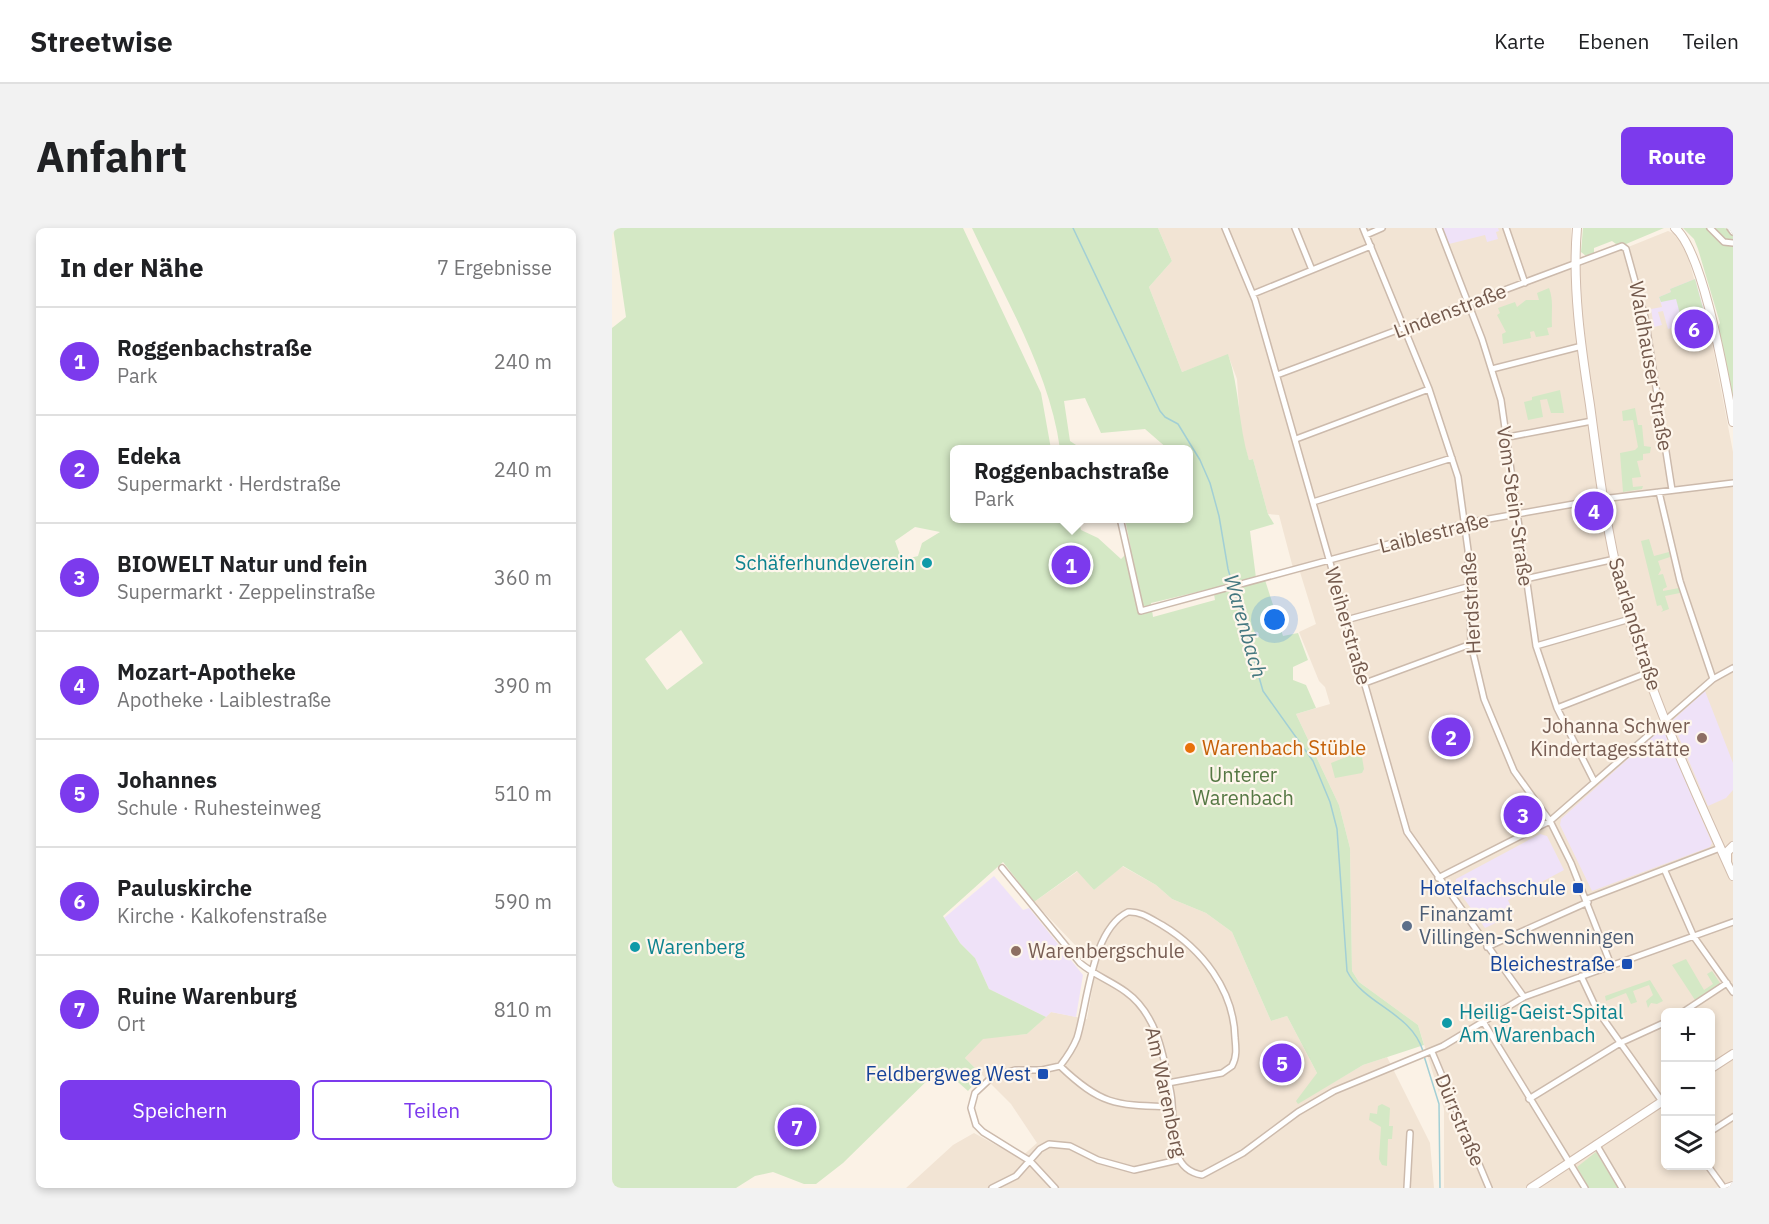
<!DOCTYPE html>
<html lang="de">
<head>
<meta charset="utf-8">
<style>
	:root { --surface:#fff; --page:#f2f2f2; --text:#202124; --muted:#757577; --line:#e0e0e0; --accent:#7c3aed }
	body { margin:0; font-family:"IBM Plex Sans",sans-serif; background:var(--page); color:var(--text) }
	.controls { position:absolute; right:18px; bottom:18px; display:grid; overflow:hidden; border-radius:9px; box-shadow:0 3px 9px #0003 }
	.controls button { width:54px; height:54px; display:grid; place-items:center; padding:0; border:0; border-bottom:2px solid var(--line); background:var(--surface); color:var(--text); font:30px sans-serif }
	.you { position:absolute; left:663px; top:392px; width:21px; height:21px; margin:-15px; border:4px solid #fff; border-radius:50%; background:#1a73e8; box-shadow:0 0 0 9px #1a73e833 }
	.badge { display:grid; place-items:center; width:39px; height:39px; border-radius:50%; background:var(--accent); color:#fff; font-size:20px; font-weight:700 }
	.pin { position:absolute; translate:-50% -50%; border:3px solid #fff; box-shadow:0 2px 6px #0006 }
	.popup { position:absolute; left:338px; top:217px; width:243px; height:78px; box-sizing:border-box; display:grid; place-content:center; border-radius:9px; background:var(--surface); filter:drop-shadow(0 2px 4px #0005); font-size:20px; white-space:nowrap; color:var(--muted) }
	.popup b { font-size:22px; color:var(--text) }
	.popup::after { content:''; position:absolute; left:50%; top:100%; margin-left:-12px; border:12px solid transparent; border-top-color:var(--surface) }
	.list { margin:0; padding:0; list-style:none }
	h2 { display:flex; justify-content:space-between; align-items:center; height:78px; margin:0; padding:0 24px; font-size:26px }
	h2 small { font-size:20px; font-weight:400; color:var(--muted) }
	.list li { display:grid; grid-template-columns:39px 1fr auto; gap:18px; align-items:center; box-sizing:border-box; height:108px; padding:0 24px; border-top:2px solid var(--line) }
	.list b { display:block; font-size:22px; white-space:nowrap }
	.list p { margin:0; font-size:20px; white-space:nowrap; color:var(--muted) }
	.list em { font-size:20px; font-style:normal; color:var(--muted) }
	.actions { display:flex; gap:12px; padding:18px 24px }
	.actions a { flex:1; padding:14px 0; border:2px solid var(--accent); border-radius:9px; text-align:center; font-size:21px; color:var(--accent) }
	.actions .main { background:var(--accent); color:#fff }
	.icon { flex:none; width:33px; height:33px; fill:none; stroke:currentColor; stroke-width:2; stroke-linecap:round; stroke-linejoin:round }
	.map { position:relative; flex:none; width:1121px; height:960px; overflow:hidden; border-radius:9px }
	header { display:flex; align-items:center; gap:36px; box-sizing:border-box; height:84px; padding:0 30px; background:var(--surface); border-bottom:2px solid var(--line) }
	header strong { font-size:28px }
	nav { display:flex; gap:33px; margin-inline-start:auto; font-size:21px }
	.intro { display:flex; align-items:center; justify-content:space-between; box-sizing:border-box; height:144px; padding:0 36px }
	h1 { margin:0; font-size:42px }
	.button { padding:15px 27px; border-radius:9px; background:var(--accent); color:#fff; font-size:21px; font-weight:700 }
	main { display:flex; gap:36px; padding:0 36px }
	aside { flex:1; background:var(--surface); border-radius:9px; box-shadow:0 3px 9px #0003 }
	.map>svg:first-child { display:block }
</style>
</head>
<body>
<header>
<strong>Streetwise</strong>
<nav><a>Karte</a><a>Ebenen</a><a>Teilen</a></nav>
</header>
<div class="intro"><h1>Anfahrt</h1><a class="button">Route</a></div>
<main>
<aside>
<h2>In der Nähe<small>7 Ergebnisse</small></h2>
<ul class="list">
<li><span class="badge">1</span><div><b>Roggenbachstraße</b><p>Park</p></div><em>240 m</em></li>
<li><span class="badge">2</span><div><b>Edeka</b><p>Supermarkt · Herdstraße</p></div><em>240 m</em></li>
<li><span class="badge">3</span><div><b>BIOWELT Natur und fein</b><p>Supermarkt · Zeppelinstraße</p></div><em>360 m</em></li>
<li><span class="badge">4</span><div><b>Mozart-Apotheke</b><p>Apotheke · Laiblestraße</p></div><em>390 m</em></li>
<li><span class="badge">5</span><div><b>Johannes</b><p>Schule · Ruhesteinweg</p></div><em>510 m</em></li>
<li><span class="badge">6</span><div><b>Pauluskirche</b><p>Kirche · Kalkofenstraße</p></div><em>590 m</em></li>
<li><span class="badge">7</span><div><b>Ruine Warenburg</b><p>Ort</p></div><em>810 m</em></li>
</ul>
<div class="actions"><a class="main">Speichern</a><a>Teilen</a></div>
</aside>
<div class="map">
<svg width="1121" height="960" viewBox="0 0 1121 960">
	<rect width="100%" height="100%" fill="#fbf2e6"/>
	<!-- residential -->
	<path fill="#f2e4d4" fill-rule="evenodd" d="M546 0H959V42L1056 3 1063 6 1073 18 1100 115 1121 224V953L1104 960H832V881L806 797 747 754 740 743 738 620 727 577 684 486 718 476 713 459 707 453 687 404 704 396 688 344 681 340 667 287 656 286 641 231 637 232 629 207 625 151 616 127 570 144 537 59 560 33ZM1054 784H1098V938H1054Z
		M510 638 544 657 560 671 594 685 620 704 659 793 675 788 705 845 686 875 751 837 775 829 818 915 822 960H294L341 917 362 905 408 930 425 915 399 876 353 830 371 810 415 806 439 784 475 791 484 739 422 674 466 643 482 662Z"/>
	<!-- education -->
	<path fill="#efe2f8" d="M831 0H886L887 3 884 4 886 11 875 14 873 7 837 16Z
		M1083 51 1094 89 1056 101 1051 83 1046 84 1050 97 1042 99 1039 81 1050 79 1047 69 1059 64 1058 61Z
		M1093 463 1121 535V562L1114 570 1096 578 1060 493Z
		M1046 504 1053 506 1100 615 1098 619 980 663 948 597 949 591Z
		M928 606 935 608 952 642 896 672 902 686 873 700 843 658 844 651Z
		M382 648 411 682 417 680 471 747 464 789 439 784 434 789 377 761 363 730 348 715 332 690Z"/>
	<!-- green -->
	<path fill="#d4e8c5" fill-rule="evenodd" d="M1 0H351L429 165 439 221 342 222V290L452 291 456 296 468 298 469 302 486 310 509 331 519 321 513 291 576 290V222L556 221 533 201 489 205 473 170 452 173 458 213 470 221H448C438 145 393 70 360 0H546L560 33 537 59 570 144 616 126C628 161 626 197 637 232L641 231 656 286 662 296 638 303 644 350 539 375 541 389 603 372 602 366 653 352 671 408 686 405 696 432 681 439V452L694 457 704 480 684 486 727 577 738 620 740 743 747 754 806 797 812 817 751 837 686 876 684 873 705 845 675 788 659 793 620 704 594 685 560 671 544 657 511 638 482 662 465 643 422 674 391 634 331 688 348 715 363 730 377 761 434 789 415 806 371 811 353 830 370 847 356 863 329 839 231 935 204 956H192L161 944 143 948 124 960H0V100L14 89ZM303 299 328 304 310 315 306 328 290 332 283 313ZM69 402 91 435 55 462 33 431Z
		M971 0H1052L1014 16H1004L1000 13 982 20V25L974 28 969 24Z
		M1071 0H1121V173L1105 100 1108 95 1086 21 1082 11Z
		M1083 51 1092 84 1069 90 1064 71 1049 74 1047 69 1059 64 1058 61Z
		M937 60C942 73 939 84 940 99L935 100 937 107 924 109 922 103 918 104 919 110 891 116 890 106 894 104 885 87 888 85 886 80 903 74 905 79 914 72H927L925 65Z
		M948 162 952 185H939L935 171 928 172 931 189 916 192 912 174 920 172V169Z
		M1023 180 1026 197H1030L1032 218 1039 219 1038 225 1031 226V232L1025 233 1029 249 1020 250 1021 259 1031 258 1030 261 1011 264 1008 225 1023 222 1026 219 1021 192 1011 193 1010 183Z
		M1037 311 1042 328 1057 324 1058 329 1046 333 1049 342 1046 347 1051 346 1055 359 1051 361V363L1067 360 1068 365 1053 368 1057 381 1049 384 1051 382 1049 377 1045 378 1029 313Z
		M749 523 752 541 750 545 723 550 719 535Z
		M1074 731 1092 762 1101 756 1095 746 1100 743 1108 755 1083 772 1060 737Z
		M1038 752 1051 773 1045 776 1039 775 1036 780 1034 773 1041 767 1037 757 1021 763 1025 774 1019 776 1014 765 994 773 993 768Z
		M770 876 778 880 777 898H781L780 911H776L775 938 770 937 767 931 769 899 757 892 758 885 765 886 766 878Z
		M984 924 1006 960H977L965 939Z"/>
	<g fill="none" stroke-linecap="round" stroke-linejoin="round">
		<!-- stream -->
		<path stroke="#a2cfd5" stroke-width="1.5" d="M461 0 548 183 553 189 566 196 588 232 598 255 607 288 616 341 651 463 701 533 718 574 725 601 735 743C752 777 799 784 811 823
			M812 828 827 876 828 960"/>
		<!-- street casing -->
		<g stroke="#ccbaac" stroke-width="8">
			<path id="street" d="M613 0 643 72 795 604 912 769
				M683 0 700 42
				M751 0 817 161 846 249 856 322 859 416 872 471 902 543 938 593 959 635 999 737
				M827 0 870 111 889 172 924 418 945 480 982 553
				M894 0 913 55
				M1098 0 1112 14 1121 15
				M1118 0 1121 4
				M754 7 770 0
				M641 66 759 18
				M880 141 970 118
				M665 147 1010 18 1014 21 1033 89 1060 262
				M896 209 980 193
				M684 211 817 161
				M1047 264 1068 353 1101 451
				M701 274 840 230
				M508 290 529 383 854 295 990 271 1121 255
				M913 351 1003 331
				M734 392 855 359
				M924 418 1018 391
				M753 455 859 416
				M945 480 1035 445
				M390 640 468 735C482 747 499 753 514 764 546 787 552 830 559 866 564 895 553 941 590 947L631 925 686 884 722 863 831 818 912 769 1121 694
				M1053 643 1082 709 1121 764
				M826 650 938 593 1101 451 1121 440
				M975 671 1108 620
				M875 719 976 674
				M969 748 985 782 1054 879
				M1071 784 1115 755
				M872 795 973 960
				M820 824 877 960
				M448 838C490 878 504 877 560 879
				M917 871 1008 815 1054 794
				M1098 904 1121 889
				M984 916 1010 960
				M1096 938 1112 960
				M380 960 404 948 428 921 437 916 458 918 486 932 522 942 566 932
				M443 960 418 933 371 904 364 897 359 880 363 865 381 848 403 842H430L448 838C455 829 461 820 465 810 476 775 479 702 516 684 529 683 539 691 550 697 590 721 622 762 623 810 624 820 625 829 620 838L610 845 556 855
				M795 960 798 905"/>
		</g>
		<!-- secondary casing -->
		<g stroke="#d1bcad" stroke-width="10">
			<path id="secondary" d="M965 0C960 58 969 119 978 177 986 238 994 300 1009 360 1034 460 1079 554 1121 648
				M1063 0C1092 25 1113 152 1121 194
				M1115 634V624L1121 618
				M1098 841 1121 826
				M919 960 1054 871
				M1115 960 1121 958"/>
		</g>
		<!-- street -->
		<use href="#street" stroke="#fff" stroke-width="5"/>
		<!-- secondary -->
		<use href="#secondary" stroke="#fff" stroke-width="8"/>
	</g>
	<!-- markers -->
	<g fill="#0f9aa8" stroke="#fef6ec" stroke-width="2">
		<circle cx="315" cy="335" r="6"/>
		<circle cx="23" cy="719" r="6"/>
		<circle cx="835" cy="795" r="6"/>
	</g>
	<g fill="#8d6e63" stroke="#fef6ec" stroke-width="2">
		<circle cx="1090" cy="510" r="6"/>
		<circle cx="404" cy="723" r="6"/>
	</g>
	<circle fill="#e8710a" stroke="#fef6ec" stroke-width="2" cx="578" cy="520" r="6"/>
	<g fill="#1a4fb4" stroke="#fef6ec" stroke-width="2">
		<rect x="960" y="654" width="12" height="12" rx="3"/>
		<rect x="1009" y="730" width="12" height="12" rx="3"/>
		<rect x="425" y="840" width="12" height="12" rx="3"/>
	</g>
	<circle fill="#5c6f8a" stroke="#fef6ec" stroke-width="2" cx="795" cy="698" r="6"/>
	<g text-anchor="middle" stroke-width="4.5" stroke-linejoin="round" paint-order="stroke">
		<!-- street labels -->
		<g font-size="20" fill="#73594c" stroke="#fef6ec">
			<text transform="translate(838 83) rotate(-21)" y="7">Lindenstraße</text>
			<text transform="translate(1039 138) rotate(80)" y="7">Waldhauser Straße</text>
			<text transform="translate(903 278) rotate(82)" y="7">Vom-Stein-Straße</text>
			<text transform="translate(822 305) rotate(-14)" y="7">Laiblestraße</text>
			<text transform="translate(859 375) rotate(-93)" y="7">Herdstraße</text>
			<text transform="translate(1023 396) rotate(73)" y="7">Saarlandstraße</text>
			<text transform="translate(736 398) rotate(74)" y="7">Weiherstraße</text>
			<text transform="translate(554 864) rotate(78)" y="7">Am Warenberg</text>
			<text transform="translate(848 892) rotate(67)" y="7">Dürrstraße</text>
		</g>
		<!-- culture labels -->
		<g font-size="20" fill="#0d838f" stroke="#fef6ec" text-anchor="start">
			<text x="303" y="342" text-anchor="end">Schäferhundeverein</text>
			<text x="35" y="726">Warenberg</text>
			<text x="847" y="791">Heilig-Geist-Spital<tspan x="847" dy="23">Am Warenbach</tspan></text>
		</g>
		<!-- education labels -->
		<g font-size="20" fill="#785e54" stroke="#fef6ec" text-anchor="end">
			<text x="1078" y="505">Johanna Schwer<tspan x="1078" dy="23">Kindertagesstätte</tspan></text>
			<text x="416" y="730" text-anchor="start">Warenbergschule</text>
		</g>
		<!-- food labels -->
		<g font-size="20" fill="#c56008" stroke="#fef6ec" text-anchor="start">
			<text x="590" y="527">Warenbach Stüble</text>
		</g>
		<!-- park labels -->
		<g font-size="20" fill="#557844" stroke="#fef6ec">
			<text x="631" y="554">Unterer<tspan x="631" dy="23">Warenbach</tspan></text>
		</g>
		<!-- transit labels -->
		<g font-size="20" fill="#164399" stroke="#fef6ec" text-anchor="end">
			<text x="954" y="667">Hotelfachschule</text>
			<text x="1003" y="743">Bleichestraße</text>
			<text x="419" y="853">Feldbergweg West</text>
		</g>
		<!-- service labels -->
		<g font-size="20" fill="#4e5e75" stroke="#fef6ec" text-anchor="start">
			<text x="807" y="693">Finanzamt<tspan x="807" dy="23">Villingen-Schwenningen</tspan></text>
		</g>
		<!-- water labels -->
		<g font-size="21" font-style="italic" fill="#43777f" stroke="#fef6ec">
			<text transform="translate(633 398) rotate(74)" y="7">Warenbach</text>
		</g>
	</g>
</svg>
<div class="controls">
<button>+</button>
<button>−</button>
<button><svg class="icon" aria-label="layers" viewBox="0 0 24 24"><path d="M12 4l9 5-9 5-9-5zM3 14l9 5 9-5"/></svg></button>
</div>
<div class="you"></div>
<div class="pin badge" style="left:459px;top:337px">1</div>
<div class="popup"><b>Roggenbachstraße</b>Park</div>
<div class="pin badge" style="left:839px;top:509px">2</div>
<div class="pin badge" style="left:911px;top:587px">3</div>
<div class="pin badge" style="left:982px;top:283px">4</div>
<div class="pin badge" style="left:670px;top:835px">5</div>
<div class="pin badge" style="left:1082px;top:101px">6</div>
<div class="pin badge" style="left:185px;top:899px">7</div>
</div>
</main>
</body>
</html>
